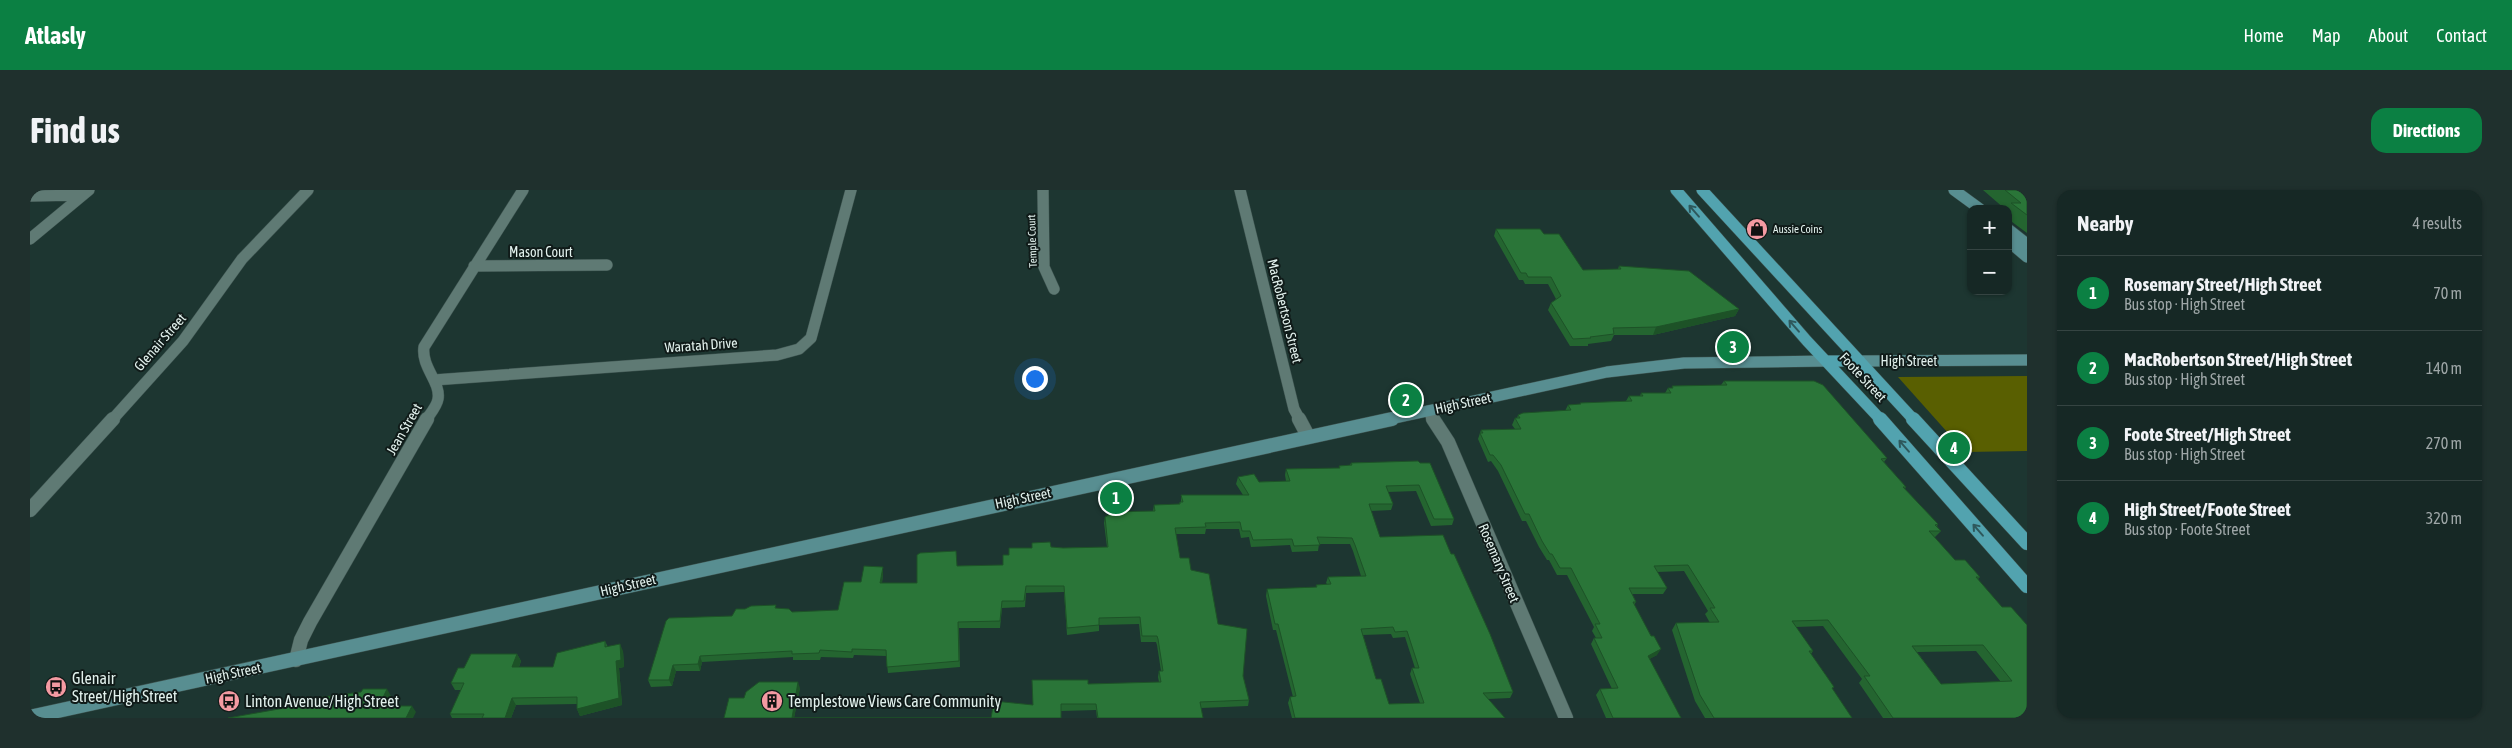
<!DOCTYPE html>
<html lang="en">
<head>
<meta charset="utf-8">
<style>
	:root { --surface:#162825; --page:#1f302d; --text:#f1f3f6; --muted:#9ea6a7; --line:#354442; --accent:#0b8043 }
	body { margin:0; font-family:"Asap Condensed",sans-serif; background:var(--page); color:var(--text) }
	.controls { position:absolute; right:15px; top:15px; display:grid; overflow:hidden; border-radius:10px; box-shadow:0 1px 4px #0004 }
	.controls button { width:45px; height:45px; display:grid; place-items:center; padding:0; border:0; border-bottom:1px solid var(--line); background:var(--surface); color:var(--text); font:25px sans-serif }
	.you { position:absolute; left:1004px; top:188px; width:18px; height:18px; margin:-12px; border:4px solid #fff; border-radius:50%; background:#1a73e8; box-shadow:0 0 0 8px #1a73e833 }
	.badge { display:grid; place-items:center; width:32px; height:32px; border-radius:50%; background:var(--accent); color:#fff; font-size:16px; font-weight:700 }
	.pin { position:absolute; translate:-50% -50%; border:2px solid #fff; box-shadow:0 1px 5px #0006 }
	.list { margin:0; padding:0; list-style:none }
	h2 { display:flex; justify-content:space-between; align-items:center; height:65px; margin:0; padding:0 20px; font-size:21px }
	h2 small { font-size:16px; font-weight:400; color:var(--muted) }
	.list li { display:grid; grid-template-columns:32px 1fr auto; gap:15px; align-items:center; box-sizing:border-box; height:75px; padding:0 20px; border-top:1px solid var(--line) }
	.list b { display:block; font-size:19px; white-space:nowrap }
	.list p { margin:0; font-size:16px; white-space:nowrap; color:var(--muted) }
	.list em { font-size:16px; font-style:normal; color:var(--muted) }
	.map { position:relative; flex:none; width:1997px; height:528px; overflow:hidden; border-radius:15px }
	header { display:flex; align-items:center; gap:30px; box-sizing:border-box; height:70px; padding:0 25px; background:var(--accent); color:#fff }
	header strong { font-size:24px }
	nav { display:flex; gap:28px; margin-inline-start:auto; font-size:18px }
	.intro { display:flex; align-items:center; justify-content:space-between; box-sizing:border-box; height:120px; padding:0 30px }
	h1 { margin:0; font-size:35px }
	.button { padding:12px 22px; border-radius:15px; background:var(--accent); color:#fff; font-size:18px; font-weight:700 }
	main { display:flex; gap:30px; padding:0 30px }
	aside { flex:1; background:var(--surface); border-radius:15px; box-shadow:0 1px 4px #0004 }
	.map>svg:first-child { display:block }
</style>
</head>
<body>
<header>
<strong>Atlasly</strong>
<nav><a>Home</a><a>Map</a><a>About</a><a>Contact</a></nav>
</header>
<div class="intro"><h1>Find us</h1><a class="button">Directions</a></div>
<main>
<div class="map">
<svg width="1997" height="528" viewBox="0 0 1997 528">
	<rect width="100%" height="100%" fill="#1d3631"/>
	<!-- green -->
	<path fill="#595f01" d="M1997 186V261L1935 262 1868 187Z"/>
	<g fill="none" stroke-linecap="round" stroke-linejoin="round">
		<!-- street-far1 casing -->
		<g stroke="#3e5450" stroke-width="12">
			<path id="street-far1" d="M1013 0 1014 77 1024 99
				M1210 0 1264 219 1270 230
				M0 6 53 5
				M0 49 59 0
				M444 76 577 75
				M404 190 747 165 769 159 781 148 821 0
				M1398 221 1404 230
				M82 230 153 151 212 69 278 0
				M396 230C400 224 407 216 408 209 411 192 391 177 394 157L493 0"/>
		</g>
		<!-- street casing -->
		<g stroke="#3e5450" stroke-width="15">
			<path id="street" d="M1269 229 1278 246
				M1403 229 1418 252 1536 528
				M0 320 83 229
				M266 470 271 450 280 432 397 229"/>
		</g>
		<!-- secondary-far1 casing -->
		<g stroke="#3e5450" stroke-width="12">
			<path id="secondary-far1" d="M1924 0 1950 19
				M1978 39 1997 54
				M1978 51 1997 67
				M1830 171 1997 170
				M1356 230 1577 182 1654 173 1797 171"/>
		</g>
		<!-- secondary casing -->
		<g stroke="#3e5450" stroke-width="15">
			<path id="secondary" d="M0 527 1362 229"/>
		</g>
		<!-- primary-far1 casing -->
		<g stroke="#3e5450" stroke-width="12">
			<path id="primary-far1" d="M1646 0 1777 151 1851 230
				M1672 0 1884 230
				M1797 171H1830"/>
		</g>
		<!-- primary casing -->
		<g stroke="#3e5450" stroke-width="15">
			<path id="primary" d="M1850 229 1997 396
				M1883 229 1997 353"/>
		</g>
		<!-- street-far1 -->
		<use href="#street-far1" stroke="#5f7a74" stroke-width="11"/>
		<!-- street -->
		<use href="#street" stroke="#5f7a74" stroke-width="14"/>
		<!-- secondary-far1 -->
		<use href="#secondary-far1" stroke="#588e91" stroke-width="11"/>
		<!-- secondary -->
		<use href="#secondary" stroke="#588e91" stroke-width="14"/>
		<!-- primary-far1 -->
		<use href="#primary-far1" stroke="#52a3af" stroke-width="11"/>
		<!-- primary -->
		<use href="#primary" stroke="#52a3af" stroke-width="14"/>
	</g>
	<!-- wall -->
	<path fill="#246530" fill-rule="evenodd" d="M1953 0H1997V43L1978 29V19H1975Z
		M1466 39 1514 44 1553 80 1588 79 1589 76 1709 119 1705 126 1623 145H1584L1581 151 1558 154V156H1540L1518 120 1521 113 1526 109 1518 94H1495L1493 90H1489L1464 46Z
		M1694 191 1857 268 1854 272 1876 297 1875 299 1908 334 1907 336 1911 341 1905 347H1904L1925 370 1950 387 1948 389 1997 528H1853L1829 493 1832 489 1793 436 1766 437 1783 461 1781 464 1804 497 1802 499 1822 528H1675L1665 511 1642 440 1646 433H1680L1675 424 1678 421 1654 381 1627 382 1637 398 1633 404H1602L1606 412 1604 415 1627 465 1619 469 1651 528H1576L1566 505 1570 499H1582L1561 454 1564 448H1566L1562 441 1564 437 1537 385H1527L1519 370H1517L1509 357 1496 331H1492L1468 281 1461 271 1458 272 1448 249 1451 240 1485 239 1482 235 1485 228H1487L1488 225 1535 221 1538 215 1550 214V213L1596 211 1599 206H1610L1611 203H1635L1638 198H1642V196L1691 195ZM1946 461 1971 492 1911 494 1887 462Z
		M1388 271 1424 329 1422 335 1401 336 1386 301 1358 302 1363 314 1361 320 1341 321 1350 347 1421 364 1483 502 1480 508 1458 509 1475 528H1262L1258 513 1260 507H1263L1246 440H1243L1236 406 1237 399 1286 398V395L1297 394 1296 393 1298 387 1331 386 1323 361 1320 354H1289L1288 361 1262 362 1260 355 1221 357 1219 347 1211 348 1209 339H1176L1175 344H1146L1150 368 1161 380 1213 486 1219 510 1218 516 1171 518 1173 528H1067L1066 520 1031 521V528H694L714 508 770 498 764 528H961L1003 515 1058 494 1129 492 1128 487 1129 481H1131L1127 455 1126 452H1111L1109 434 1069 435V441L1037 445 1034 402 996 403 995 417 972 418 970 438H929L930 477 858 483 856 466 824 465 823 468 791 467 790 470H763V467L672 472 670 481H646L642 496 621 497 618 490 702 426 715 419 746 415V418L762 422 808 420 831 392 853 384 852 393H887L927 376 973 375 979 365 1021 357 1033 358 1077 357 1074 333 1075 327 1078 325 1079 322 1123 321 1124 315 1149 314 1150 312H1151V305H1213L1206 294 1208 287 1229 292 1256 291 1255 285 1256 279 1309 278V276L1320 275 1321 273ZM1361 444 1363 448 1375 447 1385 478H1382L1380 484 1390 513 1359 514 1346 489 1333 445Z
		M575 451 578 457 593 461 594 477 589 478 592 515 550 526 547 519V514L486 515 481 528H422L420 524 431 500H425L421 493 434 478 487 464 491 471 489 477H523Z"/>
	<!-- shaded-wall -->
	<path fill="#1d5227" d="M1709 119 1705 126 1623 145 1626 137Z
		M853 377V384L851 400 850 393Z
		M590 454 593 461 594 477 589 478 592 515 550 526 547 519Z
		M1631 459 1627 465 1614 472 1618 466Z
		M487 464 491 471 486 484 482 477Z
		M670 466 672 472 670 481 668 474Z
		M643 475 646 481 642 496 639 490Z
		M768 492 770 498 764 528H762Z
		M357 499 361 506 353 522 349 516Z
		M482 508 486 515 481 528H475Z
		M382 516 386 522 383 528H376Z"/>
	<!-- building -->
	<path fill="#2a7538" stroke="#1d5227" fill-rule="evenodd" d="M1975 0H1997V25L1981 13H1991Z
		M1466 39H1510L1514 44H1529L1553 80 1591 79 1589 76 1659 81 1709 119 1626 137 1583 138 1584 144 1560 147 1561 148 1543 149 1521 113 1531 106 1521 87H1498L1496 83H1491Z
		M1694 191H1784L1793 195 1857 268 1851 269 1876 297H1873L1908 334 1905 335 1911 341H1899L1925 370H1935L1950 387H1946L1972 417H1981L1997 435V528H1863L1834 486H1840L1798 430 1762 431 1783 461H1779L1804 497 1802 498 1822 528H1684L1670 505 1646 433 1689 432 1680 418H1685L1658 375 1624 376 1637 398H1599L1606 412H1603L1621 446H1624L1631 459 1618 466 1651 528H1583L1570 499 1588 498 1564 448H1572L1565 434H1570L1541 378H1530L1522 364H1520L1512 351 1499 324H1495L1471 275 1463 265H1460L1450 243H1453L1451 240 1491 239 1485 228H1490L1488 225 1493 223 1541 220 1538 215 1551 214 1550 213 1602 211 1599 206H1613L1611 203H1641L1638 198H1643L1642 196 1697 195ZM1953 455 1982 491 1911 494 1882 456Z
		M1388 271 1390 273H1400L1424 329H1404L1389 295 1356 296 1363 314H1339L1350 347 1413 345 1421 364H1424L1460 444 1483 502 1453 503 1475 528H1265L1260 507 1266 506 1248 434H1245L1237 399 1287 397 1286 395 1301 394 1298 387 1336 386 1325 355 1322 348 1287 347 1290 355 1264 356 1262 349 1223 350 1220 341H1212L1210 332 1175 333 1176 337 1145 338 1150 368H1159L1161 380 1179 384 1188 434 1217 439 1213 486 1219 510 1170 512 1173 528H1068L1066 514H1031V528H694L699 508H714L716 502 729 492H768L762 528H961L964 511 1003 515 1002 490H1058V494L1131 492 1129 481H1133L1128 449 1127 446H1112L1110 427 1069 428V435L1037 438 1034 396H996L994 411H972L970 431 928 432 929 471 857 477 856 460 822 459V462L790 460 789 463 762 464V461L670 466 668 474 643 475 639 490H618L636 431 639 428 702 426 706 419H715L721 416 746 415 745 418 759 419 762 422 808 420 814 392H831L834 376 853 377 850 393H887V365L890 363 926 361 927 376 973 375V365H979V358H1002V353L1020 352 1021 357 1033 358 1078 357 1075 327 1079 325V322L1125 321 1124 315 1150 314V312H1153L1151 305H1219L1208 287 1224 284 1229 292 1260 291 1256 279 1310 278 1309 276 1322 275 1321 273ZM1363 437 1365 442 1377 441 1389 478H1382L1394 513 1359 514 1351 489H1346L1331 439Z
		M575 451V457L590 454 591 470 586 471 589 508 547 519V507L482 508 475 528H452L454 524H420L434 493H421L428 478H434L441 464H487L482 477H523L527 463Z
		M333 499H357L349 516H382L376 528H198L260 517 262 511 331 502Z"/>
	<!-- one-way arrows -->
	<defs><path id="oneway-shaft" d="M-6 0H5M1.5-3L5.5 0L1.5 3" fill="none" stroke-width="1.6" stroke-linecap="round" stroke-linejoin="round" transform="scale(1.25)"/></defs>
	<g stroke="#2e585c">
		<use href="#oneway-shaft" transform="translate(1664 21) rotate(-131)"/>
		<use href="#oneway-shaft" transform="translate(1764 136) rotate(-131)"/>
		<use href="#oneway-shaft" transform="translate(1874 256) rotate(-131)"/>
		<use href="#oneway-shaft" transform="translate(1948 340) rotate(-131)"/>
	</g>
	<!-- icons -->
	<defs>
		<g id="shop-disc" transform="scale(1.125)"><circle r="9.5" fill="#f49aa2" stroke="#101b19"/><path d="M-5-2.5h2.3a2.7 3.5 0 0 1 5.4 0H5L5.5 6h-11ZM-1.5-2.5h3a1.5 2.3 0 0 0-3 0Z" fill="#111"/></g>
		<g id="bus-disc" transform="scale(1.125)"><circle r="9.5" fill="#f49aa2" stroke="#101b19"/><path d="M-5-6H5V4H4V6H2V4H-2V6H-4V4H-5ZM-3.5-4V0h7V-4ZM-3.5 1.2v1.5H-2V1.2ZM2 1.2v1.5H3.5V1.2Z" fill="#111"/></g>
		<g id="building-disc" transform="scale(1.125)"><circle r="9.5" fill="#f49aa2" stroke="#101b19"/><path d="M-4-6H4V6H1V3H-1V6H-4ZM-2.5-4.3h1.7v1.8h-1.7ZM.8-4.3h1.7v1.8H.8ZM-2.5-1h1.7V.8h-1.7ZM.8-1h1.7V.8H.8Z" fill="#111"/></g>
	</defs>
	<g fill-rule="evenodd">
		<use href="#shop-disc" x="1727" y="39"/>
		<use href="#bus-disc" x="26" y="497"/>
		<use href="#bus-disc" x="199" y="511"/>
		<use href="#building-disc" x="742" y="511"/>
	</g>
	<g text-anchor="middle" stroke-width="4" stroke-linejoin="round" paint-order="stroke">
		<!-- far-poi labels -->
		<g font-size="11" fill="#e2f1ed" stroke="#101b19" text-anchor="start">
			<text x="1743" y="43">Aussie Coins</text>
		</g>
		<!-- far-street labels -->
		<g font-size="11" fill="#e2f1ed" stroke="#101b19">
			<text transform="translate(1002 51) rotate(-92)" y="4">Temple Court</text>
		</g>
		<!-- street labels -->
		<g font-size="14" fill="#e2f1ed" stroke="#101b19">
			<text x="511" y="67">Mason Court</text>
			<text transform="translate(1255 121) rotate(76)" y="5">MacRobertson Street</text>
			<text transform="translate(130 152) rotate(-49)" y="5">Glenair Street</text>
			<text transform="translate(671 155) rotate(-4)" y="5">Waratah Drive</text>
			<text x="1879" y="176">High Street</text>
			<text transform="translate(1833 187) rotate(47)" y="5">Foote Street</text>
			<text transform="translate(1433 213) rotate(-12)" y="5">High Street</text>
			<text transform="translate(374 239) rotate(-60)" y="5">Jean Street</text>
			<text transform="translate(993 308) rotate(-12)" y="5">High Street</text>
			<text transform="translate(1469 373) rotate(67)" y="5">Rosemary Street</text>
			<text transform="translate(598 395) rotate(-13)" y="5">High Street</text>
			<text transform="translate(203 483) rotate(-12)" y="5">High Street</text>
		</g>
		<!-- near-poi labels -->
		<g font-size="16" fill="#e2f1ed" stroke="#101b19" text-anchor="start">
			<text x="42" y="494">Glenair<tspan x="42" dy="18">Street/High Street</tspan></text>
			<text x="215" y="517">Linton Avenue/High Street</text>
			<text x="758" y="517">Templestowe Views Care Community</text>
		</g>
	</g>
</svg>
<div class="controls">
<button>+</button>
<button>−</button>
</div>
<div class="you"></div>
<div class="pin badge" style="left:1086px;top:308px">1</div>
<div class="pin badge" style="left:1376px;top:210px">2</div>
<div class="pin badge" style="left:1703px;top:157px">3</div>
<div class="pin badge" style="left:1924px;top:258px">4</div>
</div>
<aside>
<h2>Nearby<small>4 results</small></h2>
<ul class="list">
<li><span class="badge">1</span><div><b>Rosemary Street/High Street</b><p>Bus stop · High Street</p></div><em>70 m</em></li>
<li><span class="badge">2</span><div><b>MacRobertson Street/High Street</b><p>Bus stop · High Street</p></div><em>140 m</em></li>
<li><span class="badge">3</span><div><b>Foote Street/High Street</b><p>Bus stop · High Street</p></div><em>270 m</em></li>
<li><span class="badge">4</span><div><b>High Street/Foote Street</b><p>Bus stop · Foote Street</p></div><em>320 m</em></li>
</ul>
</aside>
</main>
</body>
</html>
